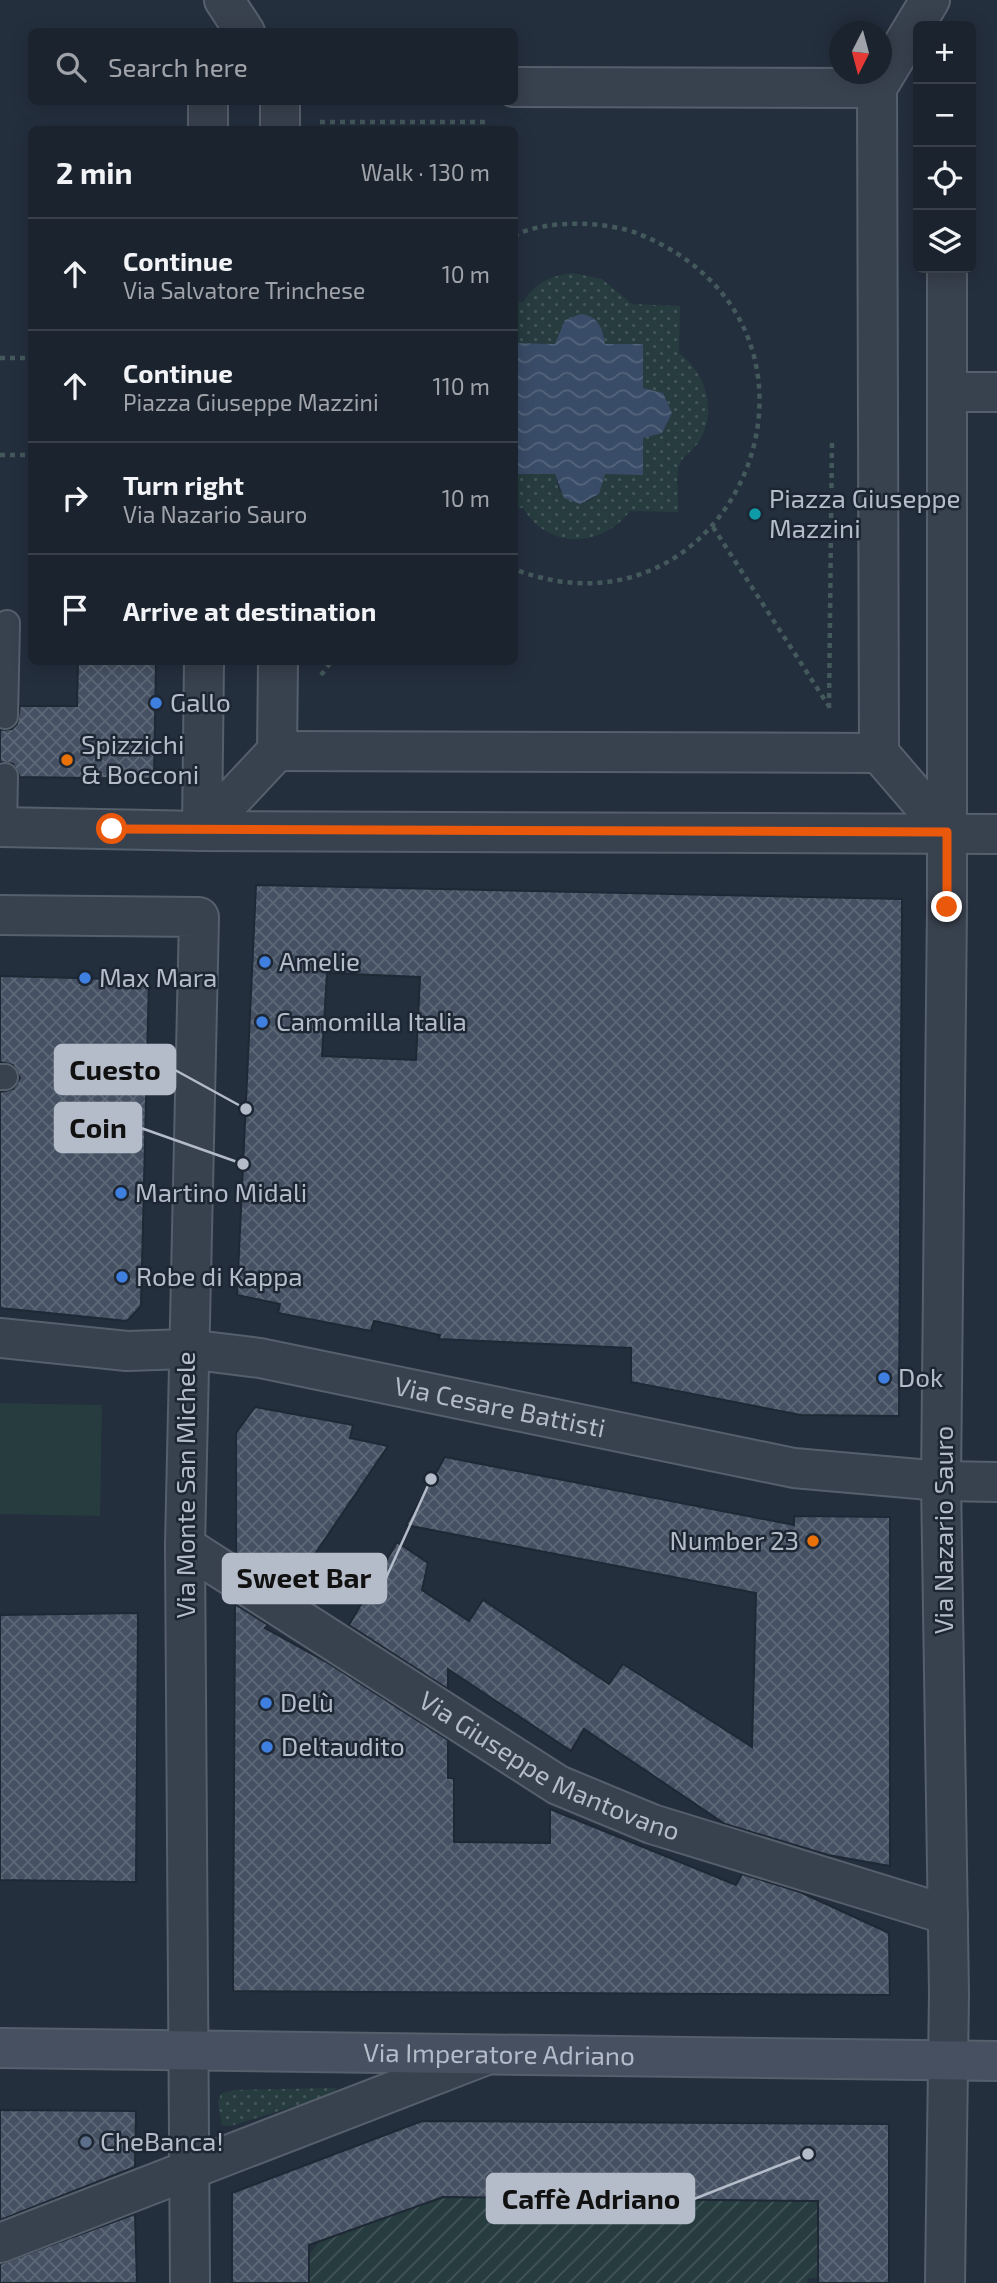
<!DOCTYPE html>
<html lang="en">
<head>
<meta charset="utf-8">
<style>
	:root { --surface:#1b232e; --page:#282f3a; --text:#f1f3f6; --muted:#a0a4aa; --line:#39404a }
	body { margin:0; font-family:"Exo 2",sans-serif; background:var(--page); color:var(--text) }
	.controls { position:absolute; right:21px; top:21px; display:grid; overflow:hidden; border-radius:10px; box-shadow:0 4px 18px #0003 }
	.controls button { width:63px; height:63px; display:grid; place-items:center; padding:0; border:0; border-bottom:2px solid var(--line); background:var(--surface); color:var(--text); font:35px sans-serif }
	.compass { position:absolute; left:829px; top:21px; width:63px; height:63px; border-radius:50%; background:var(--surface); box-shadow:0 4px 18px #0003; rotate:186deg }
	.stop { position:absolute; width:21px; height:21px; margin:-16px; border:5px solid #ea580c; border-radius:50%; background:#fff }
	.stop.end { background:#ea580c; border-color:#fff; box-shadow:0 2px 7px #0008 }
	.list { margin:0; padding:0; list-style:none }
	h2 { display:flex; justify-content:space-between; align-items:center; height:91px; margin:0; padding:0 28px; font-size:30px }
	h2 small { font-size:23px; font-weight:400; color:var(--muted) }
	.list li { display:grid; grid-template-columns:46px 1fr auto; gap:21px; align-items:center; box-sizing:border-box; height:112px; padding:0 28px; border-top:2px solid var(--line) }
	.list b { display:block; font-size:26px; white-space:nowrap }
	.list p { margin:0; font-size:23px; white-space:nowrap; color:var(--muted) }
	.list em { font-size:23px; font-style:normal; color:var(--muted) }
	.icon { flex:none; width:38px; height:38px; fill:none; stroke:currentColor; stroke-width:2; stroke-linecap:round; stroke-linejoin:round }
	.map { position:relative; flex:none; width:997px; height:2283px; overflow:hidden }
	.search { position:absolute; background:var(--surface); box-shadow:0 4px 18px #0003; left:28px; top:28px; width:490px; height:77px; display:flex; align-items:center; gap:18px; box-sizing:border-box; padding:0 24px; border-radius:10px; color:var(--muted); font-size:26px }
	.panel { position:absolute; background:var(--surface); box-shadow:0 4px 18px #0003; left:28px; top:126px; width:490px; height:539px; border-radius:10px }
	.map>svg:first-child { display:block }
</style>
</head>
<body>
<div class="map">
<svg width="997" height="2283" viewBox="0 0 997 2283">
	<defs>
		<pattern id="grass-dots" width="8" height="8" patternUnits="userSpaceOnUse" patternTransform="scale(1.75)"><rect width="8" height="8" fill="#263c3f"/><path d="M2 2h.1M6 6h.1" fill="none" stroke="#435659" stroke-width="1.8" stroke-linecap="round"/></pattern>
		<pattern id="garden-furrows" width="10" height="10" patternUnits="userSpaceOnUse" patternTransform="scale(1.75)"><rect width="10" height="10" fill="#263c3f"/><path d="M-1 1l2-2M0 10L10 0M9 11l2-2" fill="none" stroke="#435659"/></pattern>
		<pattern id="water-waves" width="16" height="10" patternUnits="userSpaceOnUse" patternTransform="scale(1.75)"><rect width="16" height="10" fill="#394c67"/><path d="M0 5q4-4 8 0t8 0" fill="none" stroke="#53647b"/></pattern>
		<pattern id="building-cross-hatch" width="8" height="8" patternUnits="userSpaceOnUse" patternTransform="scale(1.75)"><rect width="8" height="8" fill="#455162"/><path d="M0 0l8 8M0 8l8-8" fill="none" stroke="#5d6877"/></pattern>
	</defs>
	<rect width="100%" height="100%" fill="#242f3e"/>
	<!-- grass -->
	<path fill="url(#grass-dots)" d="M573 273 602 279 632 304 680 306 679 353C707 374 718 413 698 443 693 450 683 456 680 463 675 475 679 499 678 512L630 511C602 548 548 550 523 508H515V474H555L559 491 587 502 599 494 604 474 643 437 662 433 672 413 663 393 643 388 605 344 603 332 555 344 515 343 514 301 523 302C536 282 550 276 573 273Z
		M335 2088 337 2093 231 2126 222 2125 218 2102 221 2094 233 2090Z"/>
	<!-- garden -->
	<path fill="url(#garden-furrows)" d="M818 2195V2278H808L807 2283H309V2255L319 2242 443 2197Z"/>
	<!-- pitch -->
	<path fill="#263c3f" d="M0 1403 102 1405 100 1516 0 1514Z"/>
	<!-- water -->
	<path fill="url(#water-waves)" d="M581 314C598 316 603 328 605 344H643V388L663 393 672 413 662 433 643 438V475L605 474 599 494 580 504 564 498 555 474H515L514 343 555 344 565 320Z"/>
	<!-- building -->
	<path fill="url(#building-cross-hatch)" stroke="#1f2835" stroke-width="2" fill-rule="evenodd" d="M78 662H156L154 779 20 777 13 764 0 762V730L12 729 17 724 20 706H77Z
		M256 885 902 899 899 1416 801 1415 631 1382V1348L439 1339 440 1335 374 1321 371 1331 278 1313 280 1304 237 1295ZM327 973 420 977 416 1060 322 1056Z
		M0 976 149 980 141 1306 127 1321 0 1308V1092L13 1089 20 1078 13 1065 0 1062Z
		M255 1407 353 1425 350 1438 388 1446 292 1588 236 1552V1433Z
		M445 1457 794 1525V1516L890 1517V1866L828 1855 725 1824 584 1729 571 1751 448 1669V1689L349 1625 397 1542 428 1563 422 1590 469 1621 483 1600 609 1684 623 1664 752 1747 756 1593 406 1525Z
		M235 1604 268 1625 265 1628 328 1663 448 1740V1778H454V1842L550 1843V1809L736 1885 742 1874 800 1892 889 1933 890 1995 233 1991Z
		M138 1613 136 1882 0 1880V1615Z
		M0 2110 136 2111 135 2167 0 2220Z
		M422 2121 889 2124V2283H818V2201L443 2197 309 2245V2283H232V2193Z
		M135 2214 137 2283H0V2264Z"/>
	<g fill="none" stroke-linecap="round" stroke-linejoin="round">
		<!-- lane casing -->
		<g stroke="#565f6c" stroke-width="28">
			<path id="lane" d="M5 716 7 623
				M4 827 5 776
				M0 1077H5"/>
		</g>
		<!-- street casing -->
		<g stroke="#565f6c" stroke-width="42">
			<g id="street">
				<path d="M224 0 245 32"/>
				<path d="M877 88 930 0"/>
				<path d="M208 130V102"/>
				<path d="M280 130V102"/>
				<path d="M949 392H997"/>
				<path d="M277 751 879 753 877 88 514 87"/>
				<path d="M879 753 947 832"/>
				<path d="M0 827 202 831 997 834"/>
				<path d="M202 831 277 751 278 662"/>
				<path d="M202 831 204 662"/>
				<path d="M0 915 199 917 185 1546 190 2283"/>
				<path id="s1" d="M0 1338 127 1351 187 1349 260 1358 794 1468 941 1481 997 1482"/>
				<path id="s2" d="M185 1546 558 1785 652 1824 948 1915"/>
				<path d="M0 2243 484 2056"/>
				<path d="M945 2283 949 1993 941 1481 947 907V268"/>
			</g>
		</g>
		<!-- secondary casing -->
		<g stroke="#565f6c" stroke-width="42">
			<g id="secondary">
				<path id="s3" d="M0 2048 997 2061"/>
			</g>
		</g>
		<!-- path -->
		<path stroke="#44595c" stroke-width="4.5" stroke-dasharray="5 5" stroke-linecap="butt" d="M320 122H490
			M514 236C545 219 607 221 639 234 870 328 736 655 514 569
			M0 358H32
			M0 455H32
			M713 527 830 708
			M321 675 331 662
			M829 708 832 439"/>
		<!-- lane -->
		<use href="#lane" stroke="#38414e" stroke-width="24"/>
		<!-- street -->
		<use href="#street" stroke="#38414e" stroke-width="38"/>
		<!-- secondary -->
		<use href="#secondary" stroke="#465061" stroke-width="38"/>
	</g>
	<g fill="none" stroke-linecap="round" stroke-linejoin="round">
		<!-- route -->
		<path stroke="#ea580c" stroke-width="9" d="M112 829 947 832V907"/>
	</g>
	<!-- markers -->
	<circle fill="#0f9aa8" stroke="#1d2633" stroke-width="2.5" cx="755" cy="514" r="7"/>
	<g fill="#3f7fe0" stroke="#1d2633" stroke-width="2.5">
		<circle cx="156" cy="703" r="7"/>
		<circle cx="265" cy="962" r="7"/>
		<circle cx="85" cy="978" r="7"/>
		<circle cx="262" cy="1022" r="7"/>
		<circle cx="121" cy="1193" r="7"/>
		<circle cx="122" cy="1277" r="7"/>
		<circle cx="884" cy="1378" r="7"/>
		<circle cx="266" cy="1703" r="7"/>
		<circle cx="267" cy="1747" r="7"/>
	</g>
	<g fill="#e8710a" stroke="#1d2633" stroke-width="2.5">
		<circle cx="67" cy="760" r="7"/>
		<circle cx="813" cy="1541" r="7"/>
	</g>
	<circle fill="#5c6f8a" stroke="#1d2633" stroke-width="2.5" cx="86" cy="2142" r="7"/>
	<g text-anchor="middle" stroke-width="5" stroke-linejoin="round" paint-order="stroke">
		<!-- poi labels -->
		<g font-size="26" fill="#b4bcc9" stroke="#1d2633" text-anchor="start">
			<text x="769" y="508">Piazza Giuseppe<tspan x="769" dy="30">Mazzini</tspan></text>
			<text x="170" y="712">Gallo</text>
			<text x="81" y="754">Spizzichi<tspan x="81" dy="30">&amp; Bocconi</tspan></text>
			<text x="279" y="971">Amelie</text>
			<text x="99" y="987">Max Mara</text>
			<text x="276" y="1031">Camomilla Italia</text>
			<text x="135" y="1202">Martino Midali</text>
			<text x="136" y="1286">Robe di Kappa</text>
			<text x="898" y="1387">Dok</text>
			<text x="799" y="1550" text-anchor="end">Number 23</text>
			<text x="280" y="1712">Delù</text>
			<text x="281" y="1756">Deltaudito</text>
			<text x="100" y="2151">CheBanca!</text>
		</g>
		<!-- street labels -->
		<g font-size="26" fill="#b4bcc9" stroke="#1d2633">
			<text dy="9" stroke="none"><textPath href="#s1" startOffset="506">Via Cesare Battisti</textPath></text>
			<text transform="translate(186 1485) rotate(-90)" y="9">Via Monte San Michele</text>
			<text transform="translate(944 1530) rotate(-90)" y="9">Via Nazario Sauro</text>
			<text dy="9" stroke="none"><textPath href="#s2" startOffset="427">Via Giuseppe Mantovano</textPath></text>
			<text dy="9" stroke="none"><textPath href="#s3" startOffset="499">Via Imperatore Adriano</textPath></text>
		</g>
	</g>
	<!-- callouts -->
	<path fill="none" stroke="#b4bcc9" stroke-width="2.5" d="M246 1109L175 1070M243 1164L141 1128M431 1479L386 1578M808 2154L694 2199"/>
	<g fill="#b4bcc9" stroke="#1d2633" stroke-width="2.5">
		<circle cx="246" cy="1109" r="7"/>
		<circle cx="243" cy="1164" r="7"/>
		<circle cx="431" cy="1479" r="7"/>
		<circle cx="808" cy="2154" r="7"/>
	</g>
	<g fill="#b4bcc9" stroke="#b4bcc9" stroke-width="2.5">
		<rect x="55" y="1045" width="120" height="49" rx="7"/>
		<rect x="55" y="1103" width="86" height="49" rx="7"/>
		<rect x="223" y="1554" width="163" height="49" rx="7"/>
		<rect x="487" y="2174" width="207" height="49" rx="7"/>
	</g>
	<g font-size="28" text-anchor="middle" font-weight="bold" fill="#111">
		<text x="115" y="1080">Cuesto</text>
		<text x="98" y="1138">Coin</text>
		<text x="304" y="1588">Sweet Bar</text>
		<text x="591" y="2209">Caffè Adriano</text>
	</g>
</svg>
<div class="controls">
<button>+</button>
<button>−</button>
<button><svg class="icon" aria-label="locate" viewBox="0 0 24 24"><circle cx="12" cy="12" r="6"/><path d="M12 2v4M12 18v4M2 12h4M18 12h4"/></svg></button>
<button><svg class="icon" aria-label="layers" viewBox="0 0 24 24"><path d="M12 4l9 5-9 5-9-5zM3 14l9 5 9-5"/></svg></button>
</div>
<svg class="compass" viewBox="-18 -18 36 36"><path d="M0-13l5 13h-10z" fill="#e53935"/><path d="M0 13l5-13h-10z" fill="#a0a4aa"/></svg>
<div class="stop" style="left:112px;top:829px"></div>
<div class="stop end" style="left:947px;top:907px"></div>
<div class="search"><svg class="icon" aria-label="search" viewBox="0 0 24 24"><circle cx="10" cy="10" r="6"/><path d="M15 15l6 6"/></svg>Search here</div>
<section class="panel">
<h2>2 min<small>Walk · 130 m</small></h2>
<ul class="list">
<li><svg class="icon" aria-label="ahead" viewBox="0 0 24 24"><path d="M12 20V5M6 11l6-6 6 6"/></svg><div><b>Continue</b><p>Via Salvatore Trinchese</p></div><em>10 m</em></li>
<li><svg class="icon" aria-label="ahead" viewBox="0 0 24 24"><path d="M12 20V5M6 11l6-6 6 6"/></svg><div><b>Continue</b><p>Piazza Giuseppe Mazzini</p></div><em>110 m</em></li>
<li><svg class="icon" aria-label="right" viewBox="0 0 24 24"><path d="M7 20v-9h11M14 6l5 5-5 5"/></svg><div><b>Turn right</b><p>Via Nazario Sauro</p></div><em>10 m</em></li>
<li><svg class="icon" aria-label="arrive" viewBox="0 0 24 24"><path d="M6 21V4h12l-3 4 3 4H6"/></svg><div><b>Arrive at destination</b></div></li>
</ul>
</section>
</div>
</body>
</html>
